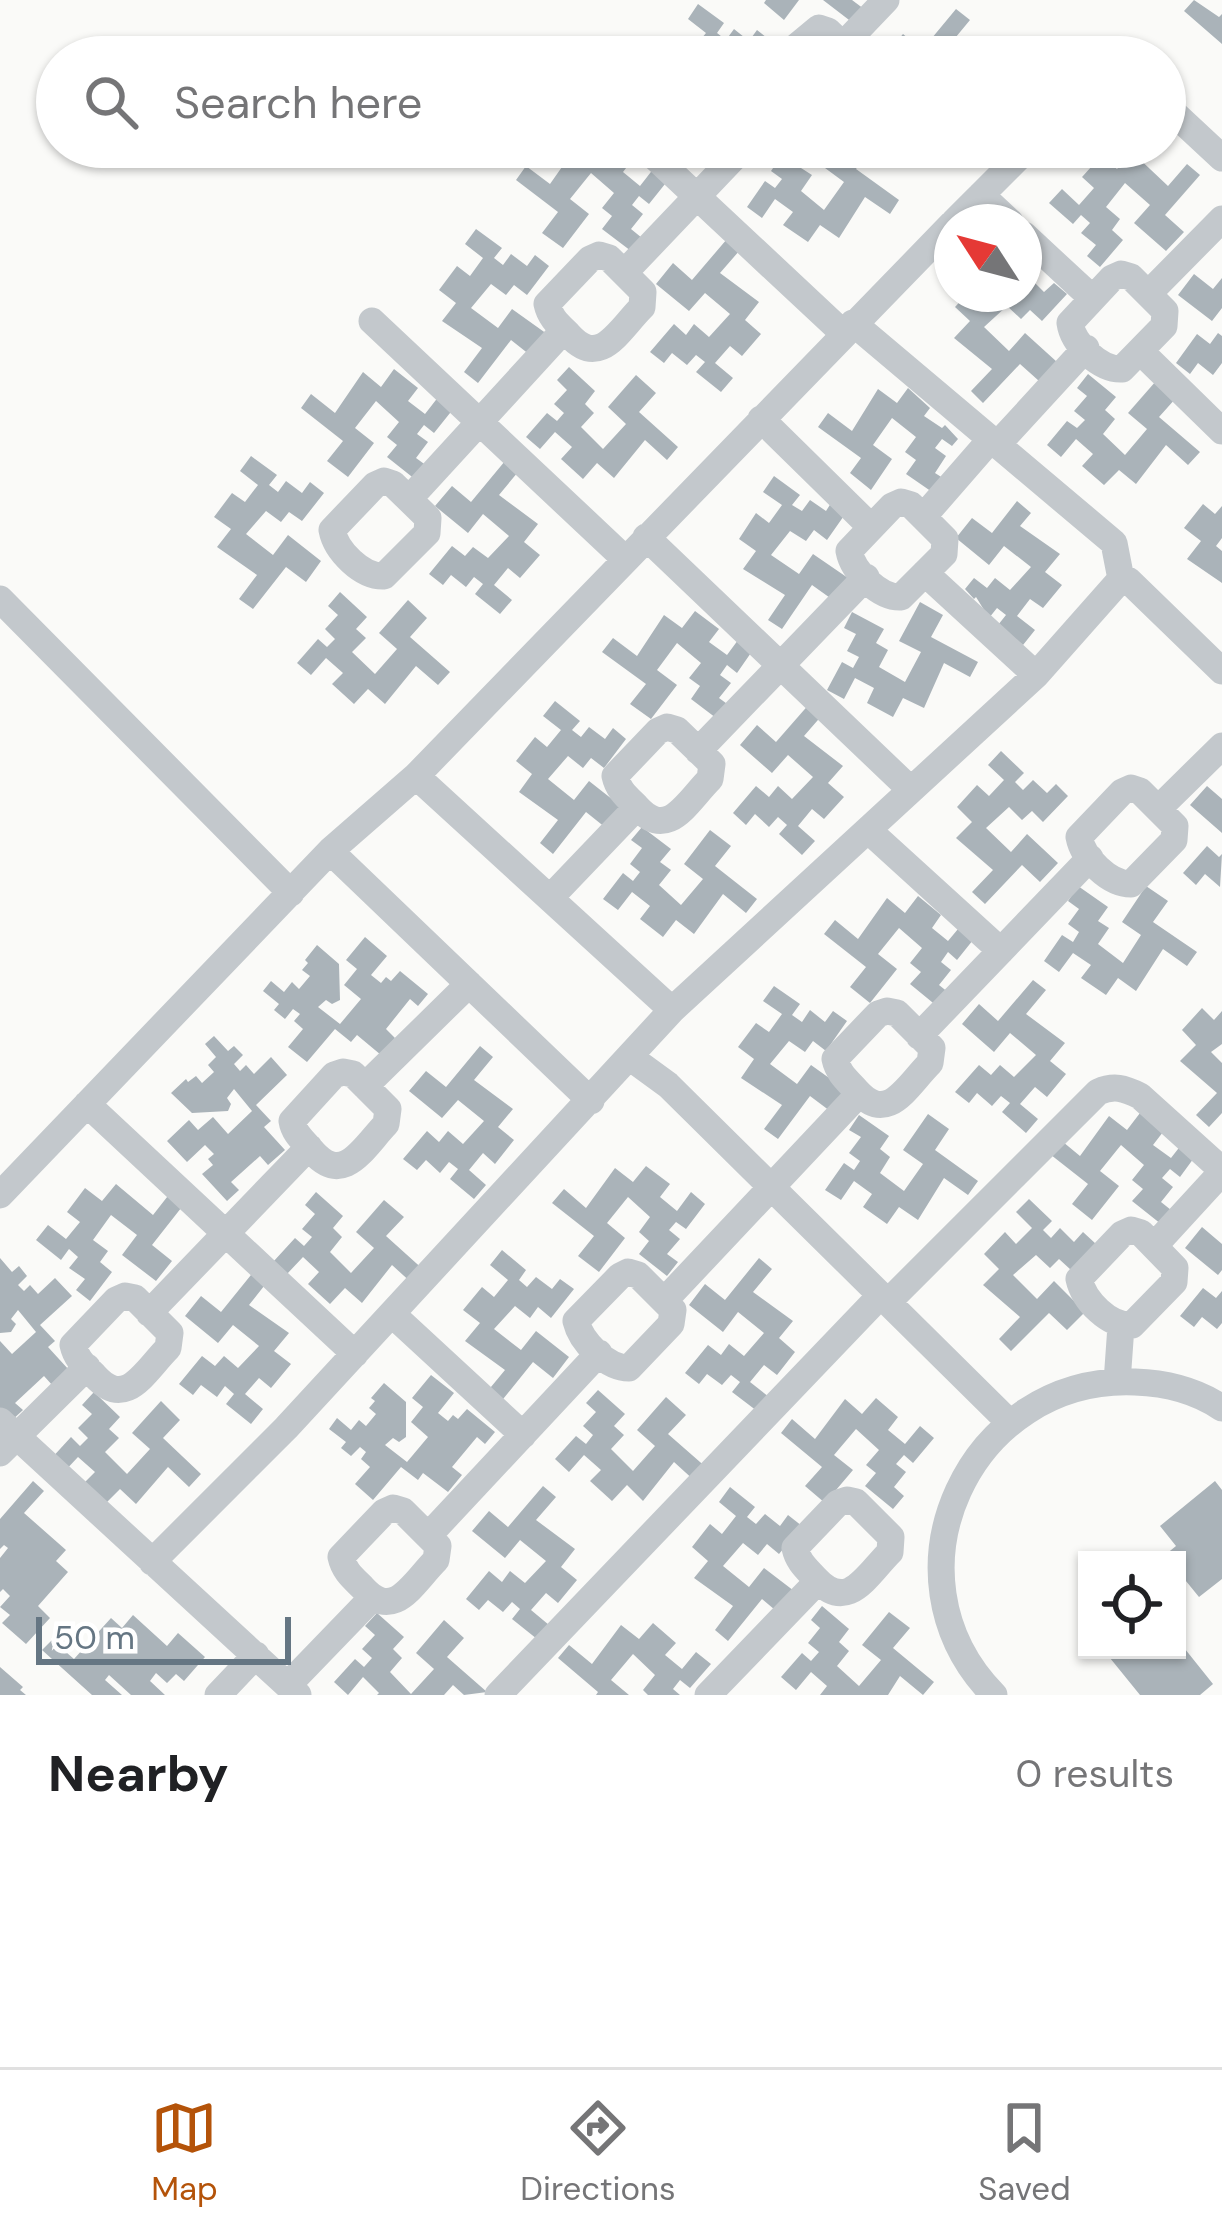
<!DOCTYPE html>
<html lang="en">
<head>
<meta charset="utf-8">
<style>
	:root { --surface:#fff; --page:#f2f2f2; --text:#202124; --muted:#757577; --line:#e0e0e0; --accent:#b45309 }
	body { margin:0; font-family:"DM Sans",sans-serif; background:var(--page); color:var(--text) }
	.controls { position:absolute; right:36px; bottom:36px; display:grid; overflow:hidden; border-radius:0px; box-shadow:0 3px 9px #0004 }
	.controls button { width:108px; height:108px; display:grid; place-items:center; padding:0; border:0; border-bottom:3px solid var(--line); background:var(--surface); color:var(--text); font:60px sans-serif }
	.compass { position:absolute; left:934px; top:204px; width:108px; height:108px; border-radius:50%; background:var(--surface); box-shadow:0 3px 9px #0004; rotate:306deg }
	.scale { position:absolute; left:36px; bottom:30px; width:255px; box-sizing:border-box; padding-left:12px; border:6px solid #657683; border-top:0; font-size:33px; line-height:42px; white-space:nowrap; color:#657683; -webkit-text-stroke:9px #fff; paint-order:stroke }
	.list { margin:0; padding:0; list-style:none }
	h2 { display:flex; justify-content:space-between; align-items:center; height:156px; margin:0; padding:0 48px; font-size:51px }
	h2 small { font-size:39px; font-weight:400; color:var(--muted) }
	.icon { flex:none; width:66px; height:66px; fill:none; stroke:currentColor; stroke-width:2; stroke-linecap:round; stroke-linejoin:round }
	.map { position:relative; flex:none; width:1222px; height:1695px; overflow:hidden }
	.search { position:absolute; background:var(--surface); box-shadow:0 3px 9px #0004; left:36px; right:36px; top:36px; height:132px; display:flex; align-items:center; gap:30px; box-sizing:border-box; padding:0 42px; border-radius:66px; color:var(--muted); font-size:45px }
	.sheet { height:372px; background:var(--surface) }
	nav { display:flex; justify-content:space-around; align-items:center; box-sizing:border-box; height:168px; border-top:3px solid var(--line); background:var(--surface); font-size:33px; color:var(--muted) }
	nav a { display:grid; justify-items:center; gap:6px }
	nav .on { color:var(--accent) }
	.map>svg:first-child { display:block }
</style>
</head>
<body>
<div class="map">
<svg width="1222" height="1695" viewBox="0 0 1222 1695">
	<rect width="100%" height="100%" fill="#fafaf8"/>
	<!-- building -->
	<path fill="#aab3b9" d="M766 0H799L784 20 764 3Z
		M823 0H852L864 9 853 23Z
		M1194 0 1219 17 1222 14V44L1184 11Z
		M698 4 724 23 717 33 726 40 734 29 749 41 757 30 771 41 759 57H667L680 41 692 50 706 33 688 19Z
		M956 9 970 20 951 43 971 57H890L886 54 903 34 922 50Z
		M576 147H582L596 158 604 147H616L633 159 623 172 640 186 654 168 669 179 649 204 639 196 632 205 643 214 631 229 642 238 631 251 602 229 612 216 602 208 614 193 591 173 570 199 589 214 563 248 542 233 558 212 516 180 526 166 550 184Z
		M771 147H801L811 154 801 168 812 175 801 191 824 210 844 182 825 168 840 147H872L856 169 899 200 890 214 865 197 839 238 820 225 808 242 783 225 793 212 775 199 762 218 747 207 765 181 775 188 782 179 771 171 782 155Z
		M1132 152 1168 186 1187 164 1200 175 1165 215 1184 232 1166 251 1134 223 1150 205 1125 183 1106 207 1120 219 1112 230 1123 240 1100 267 1087 256 1096 245 1081 233 1090 223 1081 215 1073 224 1049 203 1062 189 1079 205 1094 188 1082 177 1102 155 1117 169Z
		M476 229 502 248 494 258 503 265 511 254 527 266 535 255 549 266 527 295 514 285 506 295 491 284 471 308 498 328 512 309 547 334 530 355 511 340 478 383 464 372 482 348 442 321 456 303 439 290 457 266 470 276 483 258 465 244Z
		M727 239 740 250 720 273 759 302 745 320 761 334 742 356 730 346 715 363 733 378 721 392 696 372 705 362 696 355 687 365 672 353 664 363 650 352 674 324 686 335 694 324 709 337 730 314 705 293 689 311 656 284 673 263 692 280Z
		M1194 274 1213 289 1222 278V308L1212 321 1178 295Z
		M1031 279 1044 292 1054 283 1067 294 1042 321 1030 310 1021 319 1007 306 984 327 1009 351 1025 333 1057 362 1039 381 1020 364 983 403 971 391 992 369 954 338 970 321 955 307 967 294H1024V286Z
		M1218 333 1222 336V363L1213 375 1198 363 1190 374 1176 363 1197 334 1210 344Z
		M569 367 595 391 585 404 594 413 581 427 603 449 626 424 608 407 636 375 656 393 639 412 678 447 667 460 645 440 614 478 597 463 583 479 561 459 572 447 555 432 540 449 526 437 547 413 557 421 564 413 554 404 567 390 557 380Z
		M394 369 418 388 408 401 425 414 439 396 454 408 434 433 424 425 417 434 428 442 416 458 427 466 416 480 387 457 397 445 387 437 399 422 376 401 355 428 374 443 348 477 327 461 343 441 301 408 311 394 335 413 363 372 381 387Z
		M1088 374 1116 397 1105 410 1115 419 1103 434 1125 455 1147 429 1128 413 1156 381 1176 398 1159 417 1200 452 1188 465 1166 445 1136 484 1119 470 1104 485 1082 466 1093 454 1076 439 1061 457 1047 445 1067 421 1077 428 1085 420 1074 411 1087 396 1077 388Z
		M908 388 930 408 924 416 942 428 945 425 958 439 952 446 942 439 935 448 946 456 935 473 946 480 935 494 906 474 916 460 905 452 916 437 892 418 873 445 892 459 871 490 850 473 861 458 818 427 828 413 852 431 878 389 897 403Z
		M251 456 277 475 269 485 278 492 286 481 302 493 310 482 324 493 302 521 289 512 281 522 266 511 246 534 273 555 288 535 321 561 306 582 286 567 253 609 239 599 257 575 217 547 231 529 214 517 232 493 245 502 258 485 240 471Z
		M505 461 518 472 499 495 538 524 524 542 540 555 520 578 508 568 494 585 512 600 500 614 475 594 483 584 474 577 466 587 451 575 443 585 429 574 452 546 465 556 473 547 488 558 509 536 483 514 468 533 435 506 452 486 471 502Z
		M774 476 800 495 792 505 802 511 810 500 826 511 833 500 848 510 827 540 814 530 806 541 790 531 771 555 799 574 813 554 848 578 833 600 812 585 782 629 768 620 785 595 743 569 756 551 739 539 756 513 769 523 782 505 763 492Z
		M1017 501 1031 513 1020 526 1060 554 1045 572 1062 585 1043 608 1030 599 1017 616 1035 630 1023 645 998 625 1006 615 997 608 989 618 976 597 974 599 965 589 974 578 987 588 995 578 1010 590 1031 567 1004 546 989 565 956 538 972 518 992 533Z
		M1203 504 1215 514 1222 506V538L1216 546 1222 551V583L1187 559 1201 541 1184 528Z
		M340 592 367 617 356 629 366 638 352 652 375 674 397 649 379 633 408 600 427 618 410 637 450 672 438 685 416 666 385 704 368 689 354 704 332 684 343 673 326 658 311 675 297 663 318 639 327 647 335 639 325 629 338 615 328 606Z
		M920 602 943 615 931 637 978 662 970 677 944 663 924 708 903 698 893 717 867 703 874 688 855 678 844 699 827 690 842 662 853 668 859 657 847 651 856 634 844 628 852 612 884 629 876 643 888 650 879 667 905 682 921 652 899 641Z
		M695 611 719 629 709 642 727 655 741 636 755 647 737 673 727 665 720 675 731 683 719 698 730 706 720 721 691 699 700 686 689 678 701 663 677 643 657 670 677 685 651 719 630 704 646 684 602 652 613 638 637 656 664 615 682 628Z
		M555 701 580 721 572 730 581 737 589 727 605 739 613 728 626 739 604 768 591 758 583 768 568 756 548 779 574 800 589 781 622 807 606 828 586 812 553 854 540 843 558 820 519 792 532 774 516 761 535 737 547 747 561 730 543 716Z
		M811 702 824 713 804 736 843 766 828 783 844 797 824 819 812 809 798 826 815 841 802 855 779 834 787 825 778 817 769 827 755 814 746 825 733 813 756 786 769 797 778 786 792 799 813 777 788 755 772 773 740 745 757 725 776 742Z
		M1001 751 1024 773 1015 782 1023 790 1033 780 1047 793 1056 784 1068 796 1043 822 1032 811 1022 820 1009 807 986 828 1011 852 1027 834 1058 863 1040 882 1022 865 985 904 972 892 993 870 956 838 972 822 957 807 977 785 989 796 1004 780 988 765Z
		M1207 786 1222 799V833L1190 805Z
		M642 827 671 849 660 862 671 870 659 885 681 905 703 879 684 864 710 830 731 846 715 866 757 899 746 913 723 894 694 934 676 920 663 937 640 919 650 906 632 892 618 910 603 899 623 873 633 881 640 872 630 864 642 848 631 840Z
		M1207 846 1219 857 1222 854 1220 887 1205 874 1196 885 1183 873Z
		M1078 886 1108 907 1098 921 1109 928 1098 944 1123 963 1141 935 1122 922 1146 886 1168 901 1153 922 1197 952 1187 966 1163 949 1136 991 1118 978 1106 995 1081 978 1091 965 1073 953 1059 972 1044 961 1062 935 1073 942 1079 932 1068 924 1079 909 1068 901Z
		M918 896 941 915 932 928 948 941 963 923 977 935 957 960 948 952 941 962 951 970 939 985 949 993 938 1007 910 984 921 972 910 963 922 948 899 928 878 954 897 969 870 1003 850 987 866 967 824 934 835 920 858 939 887 898 905 913Z
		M365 937 387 956 371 975 381 983 386 977 391 981 400 971 428 994 418 1006 410 999 386 1029 395 1038 381 1055 357 1035 351 1042 335 1029 307 1062 288 1047 303 1029 294 1021 300 1014 293 1009 285 1019 274 1010 279 1004 263 991 271 981 284 992 292 982 299 989 310 976 302 970 308 963 305 960 317 945 339 964 340 1000 332 1004 326 1000 318 1007 340 1024 361 999 344 985 357 969 346 960Z
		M1033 980 1046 990 1026 1014 1065 1043 1050 1061 1066 1074 1047 1097 1035 1087 1020 1104 1038 1119 1026 1133 1002 1112 1010 1103 1001 1096 992 1106 977 1093 969 1103 955 1092 979 1065 991 1075 1000 1065 1014 1077 1036 1055 1010 1033 994 1052 962 1024 979 1004 998 1021Z
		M774 986 800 1004 792 1015 802 1022 810 1010 825 1022 833 1011 847 1021 826 1051 813 1041 805 1052 789 1041 770 1064 797 1084 811 1065 846 1090 830 1111 810 1096 778 1139 764 1129 782 1105 741 1078 754 1059 738 1047 756 1023 769 1032 782 1014 763 1001Z
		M1202 1008 1214 1020 1222 1011V1044L1211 1052 1222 1063V1113L1209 1127 1196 1115 1217 1093 1180 1061 1196 1045 1182 1030Z
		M214 1036 228 1051 234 1046 243 1055 234 1064 240 1071 246 1065 254 1074 271 1057 287 1075 256 1105 271 1121 264 1127 285 1150 268 1165 260 1156 231 1182 239 1190 227 1201 202 1174 213 1165 208 1159 214 1154 205 1145 187 1162 167 1141 189 1120 198 1130 213 1117 228 1134 252 1111 234 1089 227 1098 231 1104 228 1111 192 1113 171 1093 186 1079 188 1082 196 1076 202 1083 214 1072 208 1065 216 1057 205 1044Z
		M480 1046 493 1057 474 1080 513 1109 498 1127 514 1140 495 1164 483 1153 469 1170 486 1185 474 1199 450 1179 458 1169 449 1162 440 1173 426 1160 417 1170 403 1159 427 1131 439 1142 448 1131 463 1144 484 1121 458 1100 442 1118 409 1091 426 1071 446 1087Z
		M1140 1113 1163 1132 1153 1145 1171 1158 1185 1140 1199 1151 1180 1177 1170 1169 1162 1178 1173 1187 1161 1202 1171 1210 1161 1224 1132 1201 1143 1189 1132 1180 1144 1165 1121 1145 1100 1171 1119 1186 1092 1220 1072 1204 1088 1184 1046 1151 1057 1137 1080 1156 1109 1116 1127 1130Z
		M928 1114 949 1129 935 1150 978 1181 968 1195 944 1178 918 1220 899 1207 887 1224 863 1207 872 1194 854 1181 841 1200 825 1190 844 1163 854 1170 860 1161 849 1153 861 1137 849 1130 859 1115 889 1136 880 1149 890 1157 880 1173 904 1191 923 1164 903 1150Z
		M646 1166 670 1184 660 1197 677 1211 691 1192 705 1204 686 1229 676 1222 669 1230 680 1239 667 1254 678 1262 667 1276 639 1254 649 1241 639 1232 650 1217 628 1197 607 1223 625 1238 599 1272 578 1256 594 1236 552 1203 564 1189 586 1208 615 1168 633 1182Z
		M116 1184 153 1215 171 1192 185 1203 152 1245 172 1261 156 1281 122 1255 137 1235 111 1215 93 1240 108 1251 100 1262 112 1272 90 1301 76 1290 85 1279 69 1268 78 1257 69 1249 61 1260 36 1240 48 1225 66 1239 80 1222 67 1212 85 1188 102 1201Z
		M316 1192 343 1216 333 1228 342 1237 330 1252 351 1273 374 1248 356 1232 384 1200 404 1217 386 1236 426 1272 414 1285 392 1265 362 1303 345 1288 330 1304 308 1284 319 1272 303 1257 287 1274 273 1262 295 1238 304 1246 312 1237 302 1229 315 1214 305 1205Z
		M1029 1199 1052 1221 1043 1230 1051 1238 1060 1228 1074 1242 1083 1232 1096 1244 1071 1270 1059 1259 1050 1268 1036 1255 1013 1275 1037 1299 1054 1281 1085 1312 1067 1330 1049 1313 1011 1351 999 1339 1020 1317 983 1285 999 1269 984 1254 1005 1232 1016 1244 1032 1228 1016 1212Z
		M1202 1227 1222 1244V1270L1218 1275 1185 1248Z
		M502 1250 526 1270 519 1280 527 1287 536 1277 552 1289 560 1279 574 1289 551 1318 538 1307 530 1318 515 1306 494 1329 521 1350 536 1331 569 1357 553 1378 533 1362 499 1404 486 1393 505 1370 465 1341 480 1323 463 1310 482 1287 494 1297 508 1280 490 1265Z
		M0 1258 12 1272 19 1266 27 1276 18 1285 24 1291 30 1285 38 1294 55 1278 72 1296 40 1325 55 1341 48 1347 69 1370 53 1386 44 1376 15 1403 23 1410 11 1421 0 1409V1341L12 1354 36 1332 18 1310 11 1319 16 1324 11 1332 0 1333Z
		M759 1258 772 1269 753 1292 793 1321 779 1338 795 1352 777 1375 764 1365 750 1382 769 1397 757 1411 732 1392 740 1382 731 1375 722 1385 707 1374 699 1384 685 1373 708 1345 721 1355 729 1344 744 1356 764 1333 738 1312 723 1332 689 1305 705 1284 725 1300Z
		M255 1270 268 1281 249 1305 289 1333 274 1351 291 1364 271 1388 259 1378 245 1394 263 1409 251 1424 226 1404 234 1394 225 1386 217 1397 201 1385 193 1395 179 1384 202 1356 215 1366 224 1356 238 1368 259 1346 233 1325 218 1343 185 1316 201 1296 221 1312Z
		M1203 1288 1216 1298 1222 1291V1323L1217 1329 1202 1317 1194 1327 1180 1316Z
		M431 1375 454 1393 438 1413 448 1421 453 1415 458 1419 467 1409 495 1432 485 1444 477 1437 452 1467 462 1475 448 1492 423 1473 418 1480 401 1467 373 1500 355 1484 370 1467 361 1459 366 1452 360 1447 351 1456 341 1448 346 1442 329 1429 337 1418 351 1430 359 1420 366 1426 376 1414 369 1408 375 1401 371 1398 384 1383 406 1402V1437L399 1442 393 1438 385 1445 407 1462 428 1437 411 1422 423 1407 412 1398Z
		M598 1390 625 1414 614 1426 624 1435 611 1449 633 1471 655 1446 637 1430 666 1397 686 1415 668 1434 708 1469 696 1482 674 1462 643 1501 627 1485 612 1501 590 1481 601 1470 584 1455 569 1472 555 1459 576 1436 586 1444 593 1435 583 1426 596 1412 586 1403Z
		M94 1392 120 1417 109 1429 119 1438 105 1452 127 1474 150 1449 132 1433 161 1401 180 1420 163 1438 201 1474 189 1487 168 1467 136 1504 120 1489 105 1504 83 1484 95 1472 78 1457 63 1473 49 1461 71 1437 80 1446 88 1438 78 1428 92 1414 82 1405Z
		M876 1398 898 1417 888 1430 905 1444 920 1426 934 1438 913 1463 904 1455 896 1464 906 1472 894 1487 904 1496 893 1509 865 1486 876 1473 866 1465 879 1450 856 1429 834 1455 853 1470 825 1503 805 1486 822 1467 781 1433 792 1419 815 1439 845 1399 862 1414Z
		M33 1481 44 1491 24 1513 66 1550 56 1561 68 1572 38 1606 50 1618 26 1644 2 1623 10 1615 0 1607 10 1596 3 1589 0 1592V1558L8 1548 4 1545 0 1549V1519Z
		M1215 1481 1222 1490V1579L1199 1597 1177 1570V1560L1165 1555 1176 1546 1160 1526Z
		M543 1486 556 1497 536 1520 575 1549 561 1567 577 1580 558 1603 546 1593 531 1610 549 1625 537 1639 512 1619 520 1609 512 1602 503 1612 488 1600 479 1610 466 1599 489 1571 502 1582 510 1571 525 1583 546 1561 520 1540 505 1558 472 1531 489 1511 508 1527Z
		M730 1487 755 1507 747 1517 756 1524 765 1514 780 1526 788 1515 802 1526 779 1554 767 1544 758 1555 743 1543 723 1566 749 1587 764 1568 798 1594 781 1615 762 1599 728 1641 715 1630 733 1606 694 1578 708 1561 692 1547 710 1524 722 1534 736 1516 719 1502Z
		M822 1606 849 1629 839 1642 849 1651 837 1666 859 1686 881 1660 862 1645 889 1612 910 1628 893 1648 934 1682 923 1695 900 1676 888 1695H820L827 1686 811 1672 796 1690 781 1677 802 1653 811 1661 819 1652 808 1643 820 1628 811 1620Z
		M377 1613 404 1637 393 1649 402 1658 390 1672 411 1694 434 1669 416 1653 444 1620 464 1638 447 1657 487 1692 464 1695 453 1685 444 1695H377L379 1693 363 1677 348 1695 334 1682 355 1659 364 1667 372 1658 362 1649 375 1635 365 1626Z
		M133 1615 167 1646 178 1633 205 1657 184 1681 176 1674 167 1683 156 1673 150 1681 165 1695H131L109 1675 105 1680 122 1695H92L42 1650 52 1640 74 1659 111 1618 122 1628Z
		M653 1623 676 1643 665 1655 682 1669 696 1652 711 1664 690 1688 680 1680 673 1689 680 1695H648L643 1690 655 1675 633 1654 611 1680 629 1695H596L598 1692 558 1658 569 1645 592 1664 621 1625 639 1639Z
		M1177 1639 1213 1684 1200 1695H1140L1110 1658 1120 1650H1177Z
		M0 1667 23 1687 20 1690 26 1695H0Z"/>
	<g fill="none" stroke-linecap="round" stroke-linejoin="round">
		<!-- minor -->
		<path stroke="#c3c8cc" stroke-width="27" d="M843 45 886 0
			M784 57 819 28 828 31 855 57
			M1165 105 1222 158
			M644 147 843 333
			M981 195 1010 222
			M954 222 1029 147
			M1024 235 1092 298
			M599 255 609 258 643 292 642 307C618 331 600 369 569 335 559 325 550 318 547 304L590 259Z
			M624 273 744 147
			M1121 274 1131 277 1165 311 1164 326 1122 369C1100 370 1073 344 1070 323L1112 278Z
			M1148 294 1222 219
			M372 321 625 559
			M853 323 1114 543 1121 579
			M1140 351 1222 431
			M761 419 871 527
			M997 445 1086 348
			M384 481 393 484 428 518 427 533 384 576C362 577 336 551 332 530L375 485Z
			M409 499 564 330
			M901 502 911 505 945 539 944 554 901 597C880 598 853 572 849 551L892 506Z
			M923 517 991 439
			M646 537 911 790
			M925 573 1036 675
			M0 599 291 893
			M667 727 677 730 712 764 710 779C686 803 668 841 637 807 627 797 618 790 615 776L658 731Z
			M698 751 866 577
			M416 776 672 1010
			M1131 788 1140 791 1175 826 1174 840 1131 884C1109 884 1083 858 1079 837L1122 792Z
			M1158 809 1222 746
			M868 830 1001 951
			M330 851 591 1101
			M550 898 637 807
			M887 1011 897 1013 932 1048 930 1063C906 1087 888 1125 857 1091 847 1080 838 1073 835 1059L878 1014Z
			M919 1036 1090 858
			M631 1058 668 1085 1009 1422
			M343 1072 353 1074 388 1109 386 1124C363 1148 344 1186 313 1152 304 1141 294 1134 292 1121L334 1075Z
			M365 1086 469 984
			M87 1104 355 1354
			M0 1195 330 851 416 776 952 224
			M1131 1230 1141 1233 1175 1268 1174 1282 1132 1325C1109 1326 1084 1301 1079 1279L1122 1234Z
			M1154 1246 1222 1172
			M628 1272 638 1275 673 1310 671 1324 629 1368C607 1368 581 1342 576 1321L620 1276Z
			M125 1296 135 1298 170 1333 168 1348C144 1372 126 1410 95 1376 85 1366 76 1359 73 1345L116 1300Z
			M664 1301 859 1094
			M888 1302 1098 1092C1114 1085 1124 1088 1140 1096L1222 1170
			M149 1313 309 1147
			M392 1314 523 1435
			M1117 1382 1121 1326
			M0 1421 298 1695
			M0 1453 87 1367
			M847 1500 856 1502 891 1537 890 1552C866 1576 848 1613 816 1579 807 1569 798 1562 795 1548L838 1503Z
			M393 1508 403 1511 438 1546 436 1560C412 1584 394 1622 363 1588 353 1578 344 1571 341 1557L384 1512Z
			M428 1536 599 1353
			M152 1562 286 1428 672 1010 1036 675 1121 579 1128 580 1222 671
			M288 1685 372 1598
			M218 1695 256 1655
			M498 1695 881 1295
			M708 1695 818 1581
			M994 1695C876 1575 970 1375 1135 1382 1165 1383 1197 1391 1222 1408"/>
	</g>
</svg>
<div class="controls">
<button><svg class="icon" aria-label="locate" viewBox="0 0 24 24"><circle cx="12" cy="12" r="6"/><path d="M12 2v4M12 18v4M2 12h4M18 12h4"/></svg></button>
</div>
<svg class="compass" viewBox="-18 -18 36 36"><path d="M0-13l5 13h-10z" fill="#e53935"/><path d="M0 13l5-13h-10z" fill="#757577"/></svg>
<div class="scale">50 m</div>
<div class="search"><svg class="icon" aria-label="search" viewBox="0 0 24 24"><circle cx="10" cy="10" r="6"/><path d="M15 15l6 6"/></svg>Search here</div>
</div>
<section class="sheet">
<h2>Nearby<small>0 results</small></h2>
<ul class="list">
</ul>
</section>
<nav>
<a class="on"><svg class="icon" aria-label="map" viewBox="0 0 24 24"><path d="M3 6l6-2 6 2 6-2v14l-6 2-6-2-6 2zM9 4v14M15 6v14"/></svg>Map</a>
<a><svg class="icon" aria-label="directions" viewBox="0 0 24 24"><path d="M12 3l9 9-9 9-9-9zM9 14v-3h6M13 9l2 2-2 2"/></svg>Directions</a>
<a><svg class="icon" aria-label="saved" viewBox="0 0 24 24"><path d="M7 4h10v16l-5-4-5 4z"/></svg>Saved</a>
</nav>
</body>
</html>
